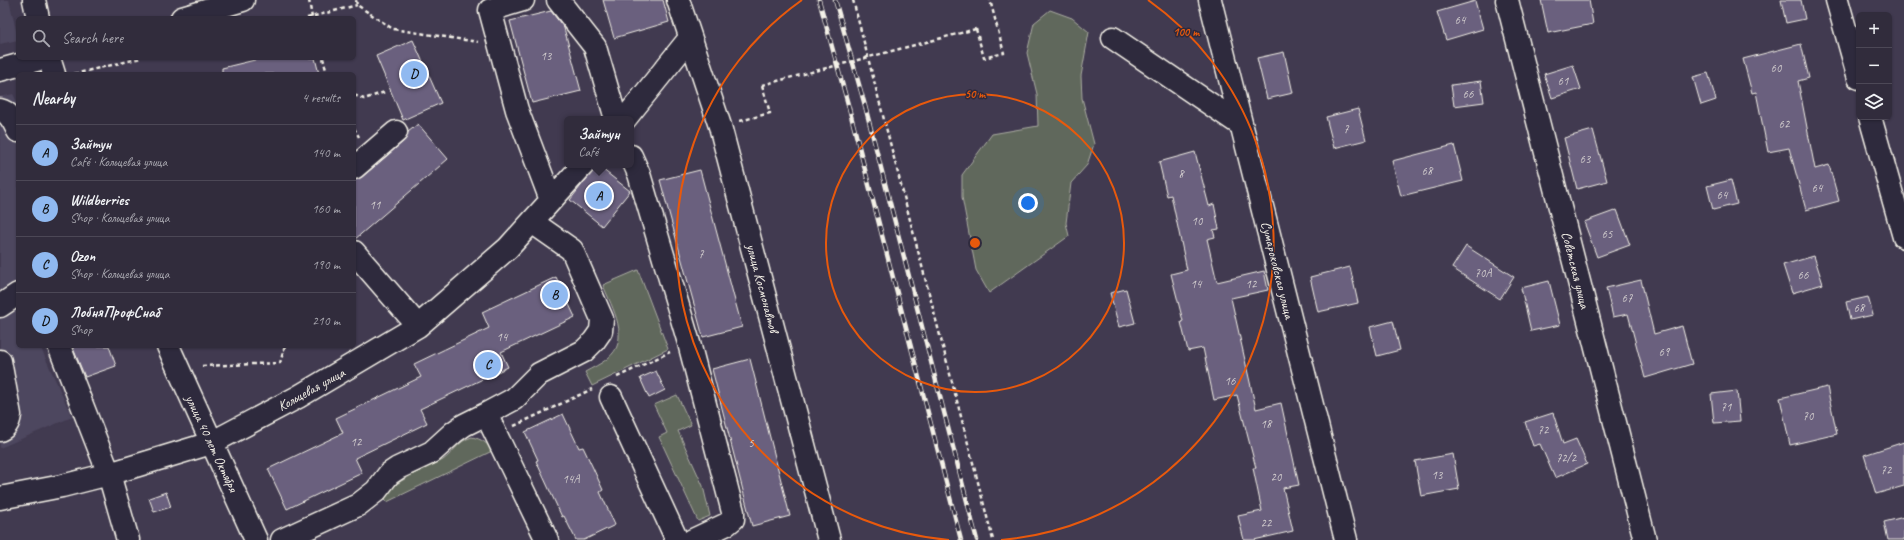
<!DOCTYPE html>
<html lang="en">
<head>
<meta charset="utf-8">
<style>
	:root { --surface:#312c3c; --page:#393443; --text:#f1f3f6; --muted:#a8a7af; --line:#4c4856; --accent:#90b9f0 }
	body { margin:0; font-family:Caveat,sans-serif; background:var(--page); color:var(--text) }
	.controls { position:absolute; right:12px; top:12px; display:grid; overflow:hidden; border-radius:6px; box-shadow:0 1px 3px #0004 }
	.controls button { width:36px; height:36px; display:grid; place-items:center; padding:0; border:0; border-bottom:1px solid var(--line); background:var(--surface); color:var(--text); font:20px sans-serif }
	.you { position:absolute; left:1028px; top:203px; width:14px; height:14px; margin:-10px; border:3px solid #fff; border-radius:50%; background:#1a73e8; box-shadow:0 0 0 6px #1a73e833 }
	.badge { display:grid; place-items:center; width:26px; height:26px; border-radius:50%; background:var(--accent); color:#111; font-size:13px; font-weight:700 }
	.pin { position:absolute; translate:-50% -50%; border:2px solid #fff; box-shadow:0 1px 4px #0006 }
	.popup { position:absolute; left:564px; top:116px; width:70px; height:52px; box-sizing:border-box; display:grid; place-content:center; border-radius:6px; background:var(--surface); filter:drop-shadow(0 1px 3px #0005); font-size:13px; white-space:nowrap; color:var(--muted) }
	.popup b { font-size:15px; color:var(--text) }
	.popup::after { content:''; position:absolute; left:50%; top:100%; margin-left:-8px; border:8px solid transparent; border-top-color:var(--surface) }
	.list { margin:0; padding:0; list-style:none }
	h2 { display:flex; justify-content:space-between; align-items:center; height:52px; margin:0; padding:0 16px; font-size:17px }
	h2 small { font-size:13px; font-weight:400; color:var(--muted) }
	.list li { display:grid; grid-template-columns:26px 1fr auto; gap:12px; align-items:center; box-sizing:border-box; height:56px; padding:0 16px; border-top:1px solid var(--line) }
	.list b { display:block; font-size:15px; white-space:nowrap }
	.list p { margin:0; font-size:13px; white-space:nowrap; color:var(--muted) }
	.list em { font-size:13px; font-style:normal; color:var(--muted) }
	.icon { flex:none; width:22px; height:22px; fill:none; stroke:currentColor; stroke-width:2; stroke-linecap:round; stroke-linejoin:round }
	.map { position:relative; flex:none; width:1904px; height:540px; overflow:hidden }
	.search { position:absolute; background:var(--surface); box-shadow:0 1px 3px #0004; left:16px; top:16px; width:340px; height:44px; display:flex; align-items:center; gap:10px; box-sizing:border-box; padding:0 14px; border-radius:6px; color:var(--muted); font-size:15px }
	.panel { position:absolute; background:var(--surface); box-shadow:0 1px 3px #0004; left:16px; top:72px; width:340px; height:276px; border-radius:6px }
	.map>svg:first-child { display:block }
</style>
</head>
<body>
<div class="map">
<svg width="1904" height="540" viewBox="0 0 1904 540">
	<rect width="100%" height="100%" fill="#413a50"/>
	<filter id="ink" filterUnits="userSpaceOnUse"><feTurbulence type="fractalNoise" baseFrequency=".025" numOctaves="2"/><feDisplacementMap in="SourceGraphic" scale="8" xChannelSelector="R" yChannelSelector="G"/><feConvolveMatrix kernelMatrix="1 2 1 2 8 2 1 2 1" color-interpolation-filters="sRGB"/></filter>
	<g filter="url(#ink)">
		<!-- built -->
		<path fill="#4d465e" d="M0 0H9L18 38V40L0 44Z
			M13 94 18 104V346H40L72 417 0 448V97Z"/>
		<!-- green -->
		<path fill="#61685b" stroke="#aaaca2" d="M1050 10 1072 18 1089 32 1081 76 1082 98 1094 144 1087 165 1071 183 1066 223 1069 236 989 293 976 270 962 197V175L992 134 1038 126 1037 94 1027 53 1034 23Z
			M638 270 668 349 592 386 585 372C592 368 601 364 607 359 632 340 612 308 603 285Z
			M677 395 691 425 678 431 703 486 710 516 698 521 659 437 667 433 654 405Z
			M472 437C481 439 488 443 492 451L387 502 384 497C390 483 428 467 443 460 454 452 458 441 472 437Z"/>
		<!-- building -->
		<path fill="#6a617e" stroke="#f4f1e8" d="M603 0H663L669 22 614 38Z
			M1541 0H1589L1593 24 1548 33Z
			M1781 0H1801L1805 19 1786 23Z
			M1475 1 1483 29 1446 40 1437 12Z
			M551 11 564 28 581 91 532 103 510 21Z
			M413 40 441 103 403 120 376 56Z
			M1801 44 1809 78 1798 81 1815 169 1829 165 1839 201 1806 210 1789 148 1768 152 1756 92 1752 93 1743 59Z
			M1284 52 1293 93 1267 99 1257 58Z
			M263 58H315L319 74H222V68Z
			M1573 65 1581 89 1552 98 1544 74Z
			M1708 73 1716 100 1701 105 1693 77Z
			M1481 81 1484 102 1454 106 1451 85Z
			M1358 109 1366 140 1334 148 1326 117Z
			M418 124 448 159 354 240V180L362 177 404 141 408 132Z
			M1593 130 1607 181 1577 189 1564 138Z
			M1454 145 1463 181 1401 196 1392 161Z
			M1195 152 1209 206 1214 204 1219 229 1213 230 1215 237 1207 239 1217 282 1264 271 1268 290 1231 298 1256 409 1281 403 1299 485 1283 488 1293 531 1254 540H1244L1238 516 1262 511 1253 468H1256L1237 395 1214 400 1203 348 1188 351 1181 322 1183 321 1171 274 1187 270 1171 195 1167 196 1159 162Z
			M597 165 630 191 602 226 570 200Z
			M700 170 742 327 703 337 660 180Z
			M1731 180 1737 204 1713 210 1707 186Z
			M1617 210 1630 245 1597 257 1584 222Z
			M1466 246 1514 277 1500 299 1452 268Z
			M1814 256 1823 284 1792 293 1783 265Z
			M1350 267 1358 303 1318 312 1310 277Z
			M556 277 575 317 501 352 508 367 420 409 427 423 355 458 362 473 287 509 268 469 343 433 336 418 421 377 414 364 489 328 482 312Z
			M1641 280 1654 334 1682 326 1692 364 1645 378 1628 314 1613 317 1606 288Z
			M1549 281 1560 325 1531 331 1521 288Z
			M1126 289 1135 323 1119 327 1110 293Z
			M1868 297 1873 315 1850 320 1846 302Z
			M1393 321 1400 350 1377 356 1370 327Z
			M72 346H109L116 366 85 377Z
			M750 359 790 516 752 526 712 369Z
			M656 371 665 390 649 398 640 378Z
			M1827 387 1837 434 1790 445 1780 398Z
			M1737 391 1740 421 1714 423 1711 394Z
			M1553 413 1563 444 1576 439 1587 464 1555 478 1540 444 1533 446 1525 422Z
			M563 414 579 448 583 447 593 468 603 490 600 492 615 525 584 540H576L564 516 562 517 536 461 538 460 525 432Z
			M1904 442V486L1876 494 1864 455Z
			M1453 454 1459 489 1421 496 1415 461Z
			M166 492 171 507 154 512 149 498Z
			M1904 517V540H1888L1884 522Z"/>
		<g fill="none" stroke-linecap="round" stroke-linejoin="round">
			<!-- minor casing -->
			<g stroke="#f4f1e8" stroke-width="25">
				<path id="minor" d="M34 0 38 18
					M523 0 490 10 517 110 551 200
					M558 0 595 47 616 119
					M678 0 720 126 829 540
					M1210 0 1346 540
					M1507 0 1645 540
					M1837 0 1859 78
					M182 18 243 0
					M1113 38 1241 125
					M49 58 54 74
					M0 70 44 58
					M0 110C10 112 14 123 18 131
					M1870 117 1904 237
					M625 119 690 38
					M631 156 639 174 689 343 733 512V519L727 524 693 540
					M354 168 396 132
					M532 222 572 250 602 319 601 331 594 341 584 351 539 374 514 399 486 414 547 540
					M354 252 418 326
					M0 306 18 294
					M59 346 109 474 128 540
					M168 346 256 540
					M0 361 10 415C9 422 7 427 0 430
					M611 397 677 540
					M0 498 62 486 109 474 211 443 298 397 418 326 508 248 583 165
					M282 540 358 505 376 491 389 474 398 468 432 452 454 432 464 425 486 414"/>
			</g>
			<!-- path -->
			<path stroke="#f4f1e8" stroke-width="2.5" stroke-dasharray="4 3" stroke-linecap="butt" d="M309 0 312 18
				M356 0 357 5 393 29 478 42
				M853 0 993 540
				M307 18 357 5
				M976 29 984 58 1004 53 990 0
				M323 58 327 74
				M74 74 141 58
				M354 95 364 99 385 92
				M740 121 770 113 762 85
				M354 128 359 137
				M202 366 280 363 285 346
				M617 377 670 352
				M514 426 592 389"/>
			<!-- minor -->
			<use href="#minor" stroke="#2f2a3d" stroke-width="22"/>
			<!-- rail casing -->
			<g stroke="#f4f1e8" stroke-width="4.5">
				<path id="rail" d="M819 0 849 108 961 540
					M835 0 864 102 977 540"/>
			</g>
			<!-- rail -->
			<use href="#rail" stroke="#2f2a3d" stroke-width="3" stroke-dasharray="9" stroke-linecap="butt"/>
			<!-- path-bridge -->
			<path stroke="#f4f1e8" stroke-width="2.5" stroke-dasharray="4 3" stroke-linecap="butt" d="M762 85 976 29"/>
		</g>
	</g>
	<!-- distance rings -->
	<g fill="none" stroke="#e8590c" stroke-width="2">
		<circle cx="975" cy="243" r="149"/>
		<path d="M949 540A298 298 0 0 1 802 0M1148 0A298 298 0 0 1 1001 540"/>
	</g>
	<g text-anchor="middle" stroke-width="3" stroke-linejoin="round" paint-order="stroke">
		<!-- number labels -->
		<g font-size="12" fill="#d2cdce">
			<text x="1460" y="24">64</text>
			<text x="546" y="60">13</text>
			<text x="1776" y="72">60</text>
			<text x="1563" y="85">61</text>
			<text x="1468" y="98">66</text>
			<text x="1784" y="128">62</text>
			<text x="1346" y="133">7</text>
			<text x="1585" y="163">63</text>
			<text x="1427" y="175">68</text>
			<text x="1181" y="178">8</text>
			<text x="1817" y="192">64</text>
			<text x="1722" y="199">64</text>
			<text x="375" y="209">11</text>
			<text x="1197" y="225">10</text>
			<text x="1607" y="238">65</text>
			<text x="701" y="258">7</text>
			<text x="1483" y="277">70А</text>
			<text x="1803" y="279">66</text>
			<text x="1196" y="288">14</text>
			<text x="1251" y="288">12</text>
			<text x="1627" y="302">67</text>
			<text x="1859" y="312">68</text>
			<text x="502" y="341">14</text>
			<text x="1664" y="356">69</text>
			<text x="1230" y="385">16</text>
			<text x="1726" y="411">71</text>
			<text x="1808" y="420">70</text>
			<text x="1266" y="428">18</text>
			<text x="1543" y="434">72</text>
			<text x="356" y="446">12</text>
			<text x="751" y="447">5</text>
			<text x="1566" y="462">72/2</text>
			<text x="1886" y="474">72</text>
			<text x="1437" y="479">13</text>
			<text x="1276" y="481">20</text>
			<text x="571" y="483">14А</text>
			<text x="1266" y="527">22</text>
		</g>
		<!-- street labels -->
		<g font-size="14" fill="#f4f1e8" stroke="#2f2a3d">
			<text transform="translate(1278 270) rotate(76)" y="5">Сумароковская улица</text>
			<text transform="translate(1576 270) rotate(76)" y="5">Советская улица</text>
			<text transform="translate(763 288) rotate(75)" y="5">улица Космонавтов</text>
			<text transform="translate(311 389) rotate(-29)" y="5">Кольцевая улица</text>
			<text transform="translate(212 443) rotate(65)" y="5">улица 40 лет Октября</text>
		</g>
	</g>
	<circle cx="975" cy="243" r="6" fill="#e8590c" stroke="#2f2a3d" stroke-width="2"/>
	<g font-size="12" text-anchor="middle" font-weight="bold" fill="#e8590c" stroke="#2f2a3d" stroke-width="3" stroke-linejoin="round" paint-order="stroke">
		<text x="1186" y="36">100 m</text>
		<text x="975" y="98">50 m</text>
	</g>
</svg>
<div class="controls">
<button>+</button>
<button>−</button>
<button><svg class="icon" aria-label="layers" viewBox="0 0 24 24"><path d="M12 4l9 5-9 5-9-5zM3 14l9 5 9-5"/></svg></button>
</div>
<div class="you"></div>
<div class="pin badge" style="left:599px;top:196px">A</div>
<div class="popup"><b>Зайтун</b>Café</div>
<div class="pin badge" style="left:555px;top:295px">B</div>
<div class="pin badge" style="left:488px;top:365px">C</div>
<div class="pin badge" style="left:414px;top:74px">D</div>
<div class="search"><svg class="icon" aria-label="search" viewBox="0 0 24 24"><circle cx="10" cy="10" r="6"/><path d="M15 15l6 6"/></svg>Search here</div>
<section class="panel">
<h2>Nearby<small>4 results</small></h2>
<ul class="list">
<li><span class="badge">A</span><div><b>Зайтун</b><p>Café · Кольцевая улица</p></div><em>140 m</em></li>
<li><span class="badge">B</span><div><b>Wildberries</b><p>Shop · Кольцевая улица</p></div><em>160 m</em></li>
<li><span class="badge">C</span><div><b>Ozon</b><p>Shop · Кольцевая улица</p></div><em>190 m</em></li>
<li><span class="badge">D</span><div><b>ЛобняПрофСнаб</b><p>Shop</p></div><em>210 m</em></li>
</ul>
</section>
</div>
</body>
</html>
